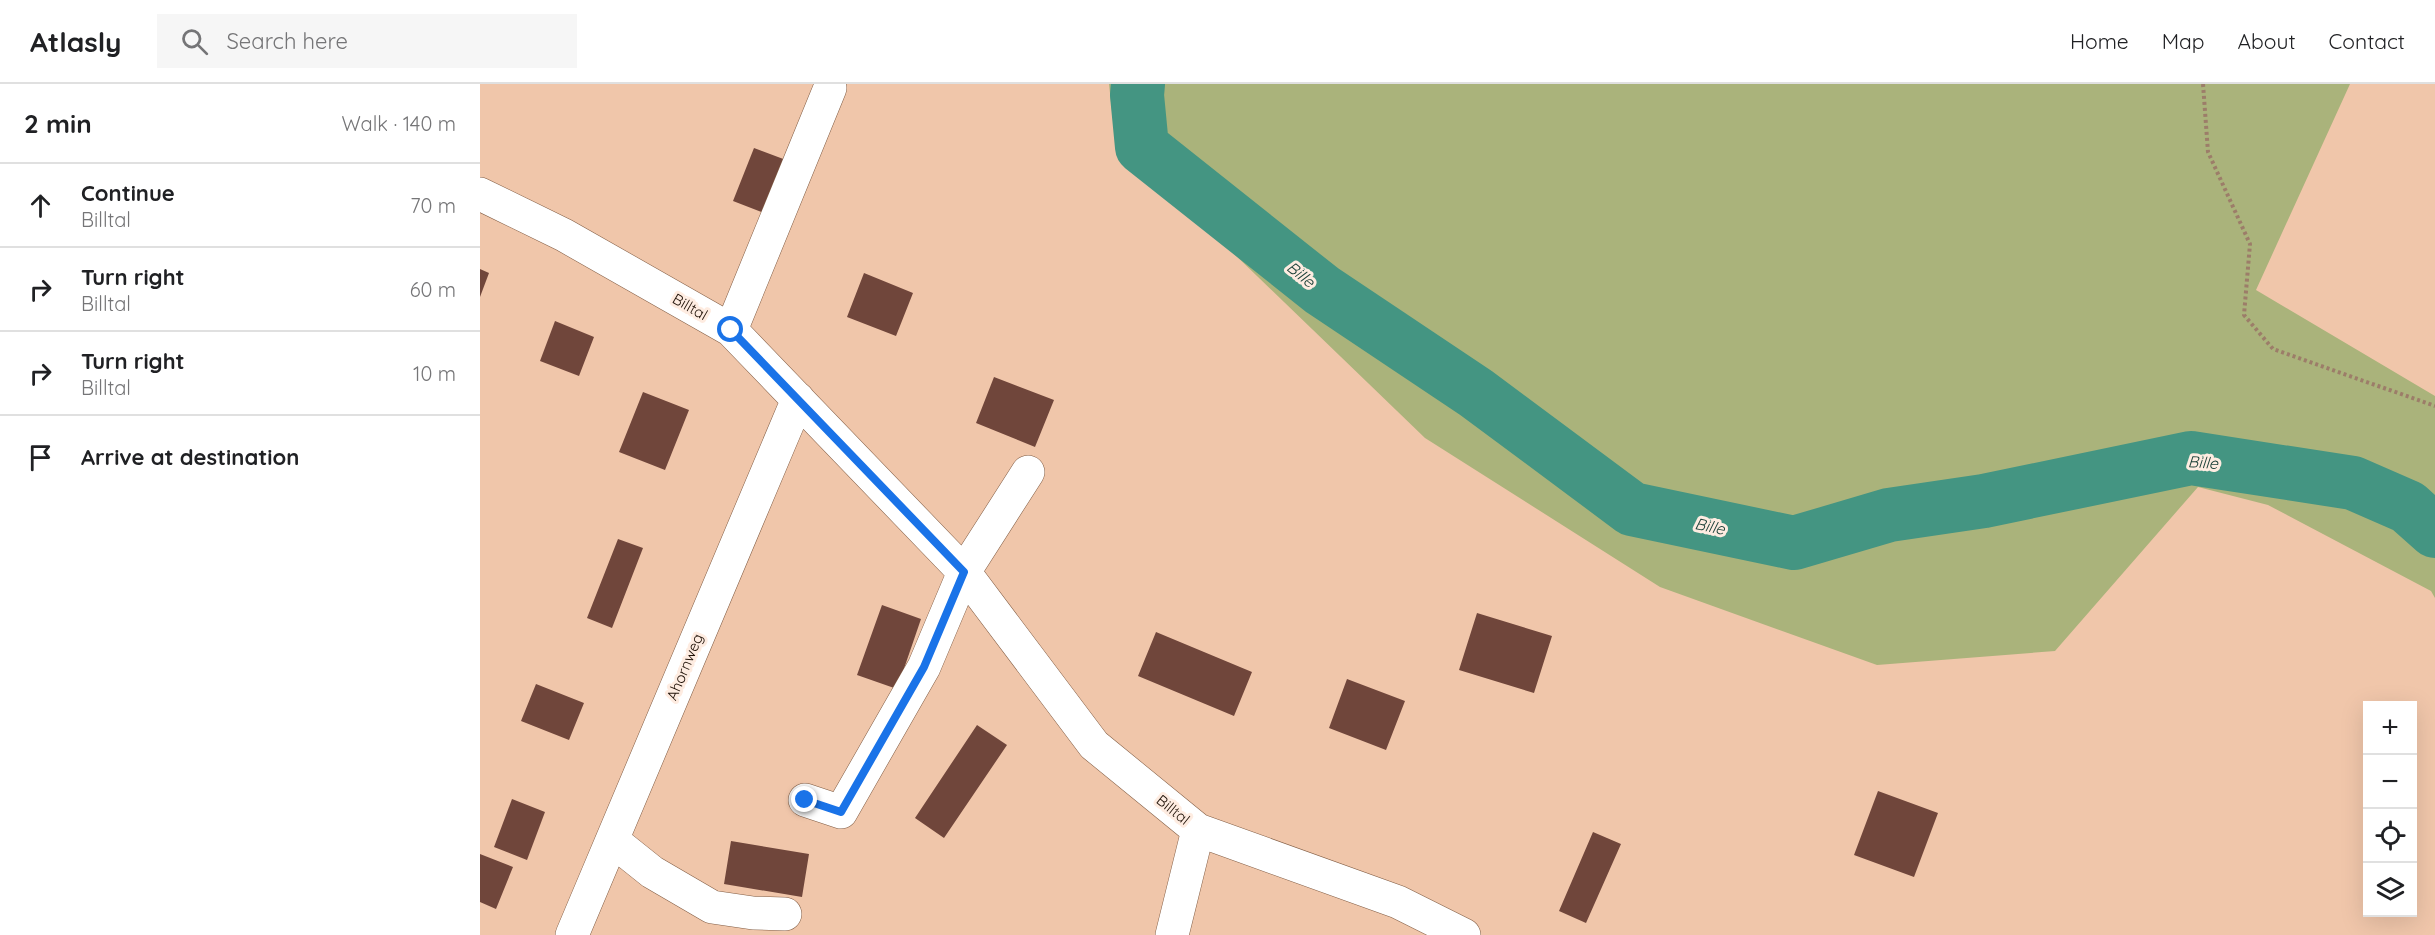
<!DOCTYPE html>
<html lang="en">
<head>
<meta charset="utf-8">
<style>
	:root { --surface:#fff; --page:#f6f6f6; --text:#202124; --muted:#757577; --line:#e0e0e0 }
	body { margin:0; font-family:Quicksand,sans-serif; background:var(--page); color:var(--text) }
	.controls { position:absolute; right:18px; bottom:18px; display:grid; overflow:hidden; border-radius:0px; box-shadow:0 6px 24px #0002 }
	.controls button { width:54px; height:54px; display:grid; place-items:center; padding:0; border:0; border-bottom:2px solid var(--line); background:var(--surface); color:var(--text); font:30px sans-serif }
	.stop { position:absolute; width:18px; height:18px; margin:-14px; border:4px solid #1a73e8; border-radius:50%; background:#fff }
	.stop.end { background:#1a73e8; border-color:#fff; box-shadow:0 2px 6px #0008 }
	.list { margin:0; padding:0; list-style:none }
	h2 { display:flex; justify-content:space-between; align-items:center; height:78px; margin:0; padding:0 24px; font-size:26px }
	h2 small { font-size:20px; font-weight:400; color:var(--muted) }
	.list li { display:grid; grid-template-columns:39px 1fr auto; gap:18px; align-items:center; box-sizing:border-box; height:84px; padding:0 24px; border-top:2px solid var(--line) }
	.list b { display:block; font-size:22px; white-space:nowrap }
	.list p { margin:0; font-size:20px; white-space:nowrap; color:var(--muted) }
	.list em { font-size:20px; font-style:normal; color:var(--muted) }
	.icon { flex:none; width:33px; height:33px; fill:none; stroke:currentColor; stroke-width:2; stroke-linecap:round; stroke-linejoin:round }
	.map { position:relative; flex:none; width:1955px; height:851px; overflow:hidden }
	header { display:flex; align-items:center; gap:36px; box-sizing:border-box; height:84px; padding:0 30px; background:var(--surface); border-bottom:2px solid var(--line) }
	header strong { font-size:28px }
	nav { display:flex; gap:33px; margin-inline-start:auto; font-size:21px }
	.search { width:420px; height:54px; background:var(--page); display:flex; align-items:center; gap:15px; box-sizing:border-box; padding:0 21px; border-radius:0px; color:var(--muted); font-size:22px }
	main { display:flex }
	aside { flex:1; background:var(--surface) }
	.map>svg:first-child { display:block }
</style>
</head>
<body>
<header>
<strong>Atlasly</strong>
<div class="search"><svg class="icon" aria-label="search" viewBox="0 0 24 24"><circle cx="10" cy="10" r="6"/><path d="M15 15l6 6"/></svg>Search here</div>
<nav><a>Home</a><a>Map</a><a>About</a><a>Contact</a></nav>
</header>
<main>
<aside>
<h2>2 min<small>Walk · 140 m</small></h2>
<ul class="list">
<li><svg class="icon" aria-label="ahead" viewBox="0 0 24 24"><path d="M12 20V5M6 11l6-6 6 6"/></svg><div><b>Continue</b><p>Billtal</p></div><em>70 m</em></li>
<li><svg class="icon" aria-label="right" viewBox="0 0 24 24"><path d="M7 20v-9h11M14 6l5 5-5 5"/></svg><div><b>Turn right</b><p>Billtal</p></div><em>60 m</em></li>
<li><svg class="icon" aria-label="right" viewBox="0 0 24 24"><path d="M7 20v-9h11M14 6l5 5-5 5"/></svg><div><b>Turn right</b><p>Billtal</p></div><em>10 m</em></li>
<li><svg class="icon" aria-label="arrive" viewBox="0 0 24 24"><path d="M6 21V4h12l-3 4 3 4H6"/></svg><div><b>Arrive at destination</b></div></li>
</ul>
</aside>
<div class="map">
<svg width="1955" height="851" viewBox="0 0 1955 851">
	<rect width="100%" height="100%" fill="#f0c6aa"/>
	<!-- green -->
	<path fill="#aab37b" d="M629 0H1870L1776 206 1955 312V514L1951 507 1788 421 1718 403 1575 567 1397 581 1180 503 945 354 635 55Z"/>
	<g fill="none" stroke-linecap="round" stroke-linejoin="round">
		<!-- river -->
		<path stroke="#449582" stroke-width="54" d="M658 0 657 11 662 63 842 206 996 309 1152 425 1314 459 1409 431 1504 417 1711 374 1873 399 1928 423 1955 447"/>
	</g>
	<!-- building -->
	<path fill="#70463b" d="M274 64 306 76 284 129 253 117Z
		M0 185 9 189 0 213Z
		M384 189 433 209 416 252 367 233Z
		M75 237 114 253 99 292 60 277Z
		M514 293 574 316 555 363 496 339Z
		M163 308 209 326 185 386 139 368Z
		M138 455 163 464 132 544 107 534Z
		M402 521 441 535 417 605 377 591Z
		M997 529 1072 552 1054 609 979 586Z
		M676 548 772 588 754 632 658 592Z
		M867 595 925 617 906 666 849 644Z
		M56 600 104 619 89 656 41 637Z
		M497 641 527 661 464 754 435 734Z
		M1398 707 1458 729 1434 793 1374 771Z
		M32 715 65 728 47 776 14 763Z
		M1113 748 1141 760 1106 839 1079 827Z
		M251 757 329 770 322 813 244 800Z
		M0 770 33 783 16 825 0 818Z"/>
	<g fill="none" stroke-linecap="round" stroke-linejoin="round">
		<!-- minor casing -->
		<g stroke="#825d44" stroke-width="34">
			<path id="minor" d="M0 110 84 151 251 246 484 488 614 661 718 746 918 818 984 851
				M251 246 350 4
				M325 716 361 728 444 583 484 488 548 388
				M132 756 172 788 232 823 273 829 305 830
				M92 851 318 315
				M692 851 718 746"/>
		</g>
		<!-- path -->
		<path stroke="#9c7d69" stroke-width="4" stroke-dasharray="3 3" stroke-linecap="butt" d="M1723 0 1728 68 1770 160 1764 231 1793 265 1955 322"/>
		<!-- minor -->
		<use href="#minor" stroke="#fff" stroke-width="33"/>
	</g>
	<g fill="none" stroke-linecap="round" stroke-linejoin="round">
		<!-- route -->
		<path stroke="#1a73e8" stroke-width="8" d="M251 246 484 488 444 583 361 728 325 716"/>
	</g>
	<g text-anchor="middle" stroke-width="6" stroke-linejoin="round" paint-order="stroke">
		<!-- street labels -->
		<g font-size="15" fill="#1e1006" stroke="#feece1">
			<text transform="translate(210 223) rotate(30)" y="5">Billtal</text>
			<text transform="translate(205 583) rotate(-67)" y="5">Ahornweg</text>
			<text transform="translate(693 726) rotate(39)" y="5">Billtal</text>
		</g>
		<!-- water labels -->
		<g font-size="16" font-style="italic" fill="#1c4139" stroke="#feece1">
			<text transform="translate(821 190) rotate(39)" y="6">Bille</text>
			<text transform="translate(1723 378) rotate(4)" y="6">Bille</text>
			<text transform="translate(1230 442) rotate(12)" y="6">Bille</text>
		</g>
	</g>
</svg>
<div class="controls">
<button>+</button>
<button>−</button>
<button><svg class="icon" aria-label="locate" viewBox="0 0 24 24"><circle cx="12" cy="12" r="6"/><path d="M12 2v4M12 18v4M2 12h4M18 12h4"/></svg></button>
<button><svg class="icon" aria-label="layers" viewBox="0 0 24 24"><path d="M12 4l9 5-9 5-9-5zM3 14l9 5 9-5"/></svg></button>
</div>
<div class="stop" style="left:251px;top:246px"></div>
<div class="stop end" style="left:325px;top:716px"></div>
</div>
</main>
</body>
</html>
